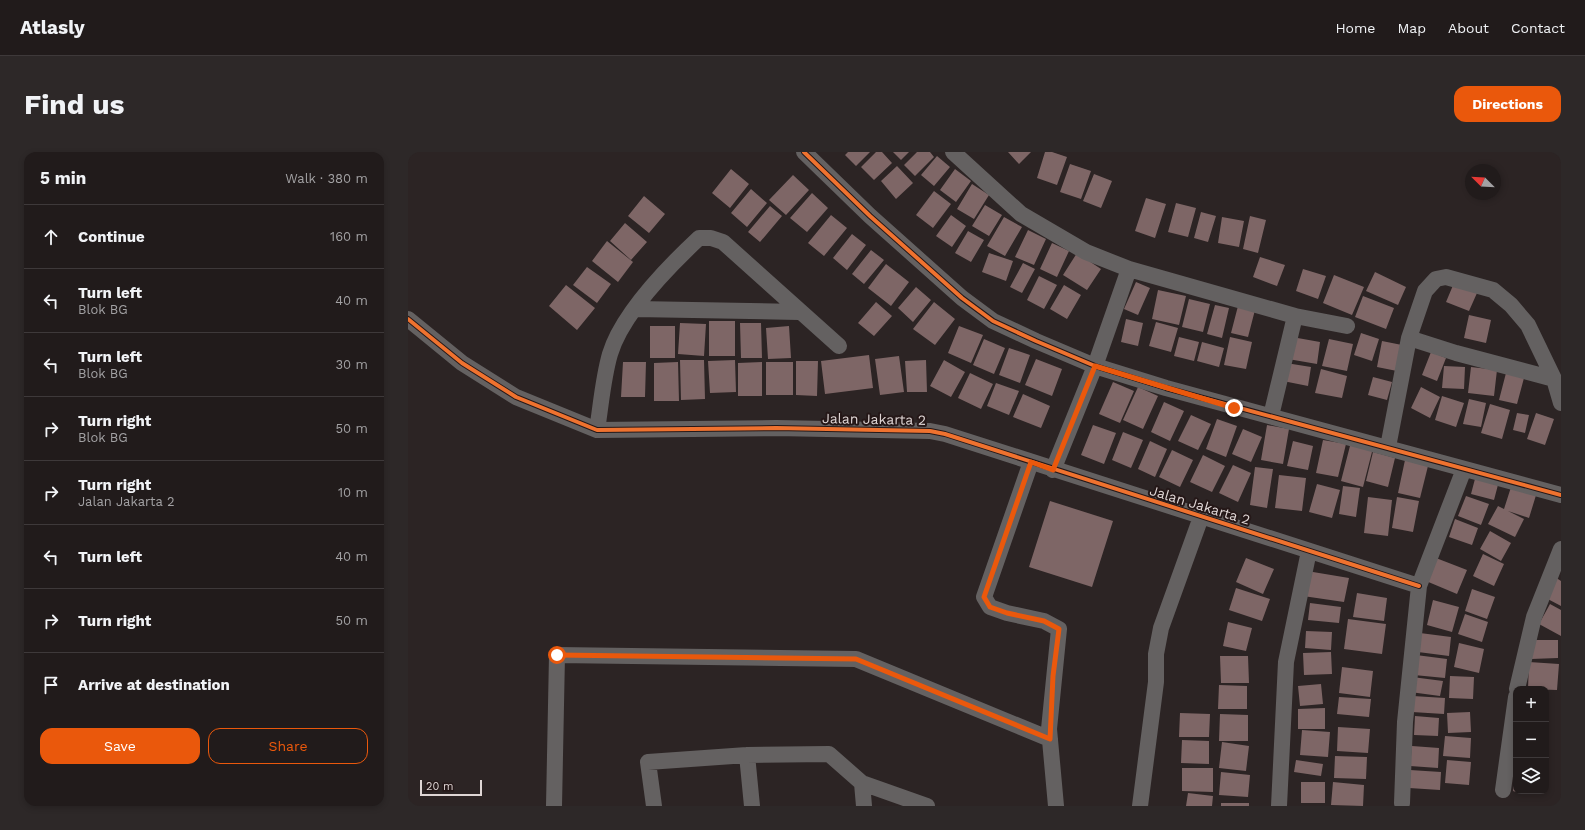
<!DOCTYPE html>
<html lang="en">
<head>
<meta charset="utf-8">
<style>
	:root { --surface:#211b1b; --page:#2d2828; --text:#f1f3f6; --muted:#a2a1a3; --line:#3e393a; --accent:#ea580c }
	body { margin:0; font-family:"Work Sans",sans-serif; background:var(--page); color:var(--text) }
	.controls { position:absolute; right:12px; bottom:12px; display:grid; overflow:hidden; border-radius:8px; box-shadow:0 2px 6px #0003 }
	.controls button { width:36px; height:36px; display:grid; place-items:center; padding:0; border:0; border-bottom:1px solid var(--line); background:var(--surface); color:var(--text); font:20px sans-serif }
	.compass { position:absolute; left:1057px; top:12px; width:36px; height:36px; border-radius:50%; background:var(--surface); box-shadow:0 2px 6px #0003; rotate:294deg }
	.scale { position:absolute; left:12px; bottom:10px; width:62px; box-sizing:border-box; padding-left:4px; border:2px solid #dfd6d5; border-top:0; font-size:11px; line-height:14px; white-space:nowrap; color:#dfd6d5; -webkit-text-stroke:3px #251818; paint-order:stroke }
	.stop { position:absolute; width:12px; height:12px; margin:-9px; border:3px solid #ea580c; border-radius:50%; background:#fff }
	.stop.end { background:#ea580c; border-color:#fff; box-shadow:0 1px 4px #0008 }
	.list { margin:0; padding:0; list-style:none }
	h2 { display:flex; justify-content:space-between; align-items:center; height:52px; margin:0; padding:0 16px; font-size:17px }
	h2 small { font-size:13px; font-weight:400; color:var(--muted) }
	.list li { display:grid; grid-template-columns:26px 1fr auto; gap:12px; align-items:center; box-sizing:border-box; height:64px; padding:0 16px; border-top:1px solid var(--line) }
	.list b { display:block; font-size:15px; white-space:nowrap }
	.list p { margin:0; font-size:13px; white-space:nowrap; color:var(--muted) }
	.list em { font-size:13px; font-style:normal; color:var(--muted) }
	.actions { display:flex; gap:8px; padding:12px 16px }
	.actions a { flex:1; padding:9px 0; border:1px solid var(--accent); border-radius:12px; text-align:center; font-size:14px; color:var(--accent) }
	.actions .main { background:var(--accent); color:#fff }
	.icon { flex:none; width:22px; height:22px; fill:none; stroke:currentColor; stroke-width:2; stroke-linecap:round; stroke-linejoin:round }
	.map { position:relative; flex:none; width:1153px; height:654px; overflow:hidden; border-radius:12px }
	header { display:flex; align-items:center; gap:24px; box-sizing:border-box; height:56px; padding:0 20px; background:var(--surface); border-bottom:1px solid var(--line) }
	header strong { font-size:19px }
	nav { display:flex; gap:22px; margin-inline-start:auto; font-size:14px }
	.intro { display:flex; align-items:center; justify-content:space-between; box-sizing:border-box; height:96px; padding:0 24px }
	h1 { margin:0; font-size:28px }
	.button { padding:10px 18px; border-radius:12px; background:var(--accent); color:#fff; font-size:14px; font-weight:700 }
	main { display:flex; gap:24px; padding:0 24px }
	aside { flex:1; background:var(--surface); border-radius:12px; box-shadow:0 2px 6px #0003 }
	.map>svg:first-child { display:block }
</style>
</head>
<body>
<header>
<strong>Atlasly</strong>
<nav><a>Home</a><a>Map</a><a>About</a><a>Contact</a></nav>
</header>
<div class="intro"><h1>Find us</h1><a class="button">Directions</a></div>
<main>
<aside>
<h2>5 min<small>Walk · 380 m</small></h2>
<ul class="list">
<li><svg class="icon" aria-label="ahead" viewBox="0 0 24 24"><path d="M12 20V5M6 11l6-6 6 6"/></svg><div><b>Continue</b></div><em>160 m</em></li>
<li><svg class="icon" aria-label="left" viewBox="0 0 24 24"><path d="M17 20v-9H6M10 6l-5 5 5 5"/></svg><div><b>Turn left</b><p>Blok BG</p></div><em>40 m</em></li>
<li><svg class="icon" aria-label="left" viewBox="0 0 24 24"><path d="M17 20v-9H6M10 6l-5 5 5 5"/></svg><div><b>Turn left</b><p>Blok BG</p></div><em>30 m</em></li>
<li><svg class="icon" aria-label="right" viewBox="0 0 24 24"><path d="M7 20v-9h11M14 6l5 5-5 5"/></svg><div><b>Turn right</b><p>Blok BG</p></div><em>50 m</em></li>
<li><svg class="icon" aria-label="right" viewBox="0 0 24 24"><path d="M7 20v-9h11M14 6l5 5-5 5"/></svg><div><b>Turn right</b><p>Jalan Jakarta 2</p></div><em>10 m</em></li>
<li><svg class="icon" aria-label="left" viewBox="0 0 24 24"><path d="M17 20v-9H6M10 6l-5 5 5 5"/></svg><div><b>Turn left</b></div><em>40 m</em></li>
<li><svg class="icon" aria-label="right" viewBox="0 0 24 24"><path d="M7 20v-9h11M14 6l5 5-5 5"/></svg><div><b>Turn right</b></div><em>50 m</em></li>
<li><svg class="icon" aria-label="arrive" viewBox="0 0 24 24"><path d="M6 21V4h12l-3 4 3 4H6"/></svg><div><b>Arrive at destination</b></div></li>
</ul>
<div class="actions"><a class="main">Save</a><a>Share</a></div>
</aside>
<div class="map">
<svg width="1153" height="654" viewBox="0 0 1153 654">
	<rect width="100%" height="100%" fill="#2c2424"/>
	<!-- building -->
	<path fill="#7e6666" d="M440 0H462L448 14 437 3Z
		M468 0H474L484 11 466 28 453 15Z
		M485 0H501L493 8Z
		M509 0H522L526 5 507 24 496 13Z
		M600 0H623L611 12Z
		M637 0H644L659 5 649 33 629 26Z
		M529 4 542 15 526 34 513 23Z
		M662 12 683 19 673 47 652 40Z
		M489 14 505 31 488 47 473 29Z
		M323 17 341 32 322 56 304 41Z
		M547 17 563 29 548 50 532 38Z
		M686 22 704 29 693 56 675 49Z
		M385 23 401 38 378 63 361 48Z
		M564 32 581 43 566 67 549 57Z
		M343 37 359 51 339 75 323 61Z
		M526 39 543 52 525 76 508 63Z
		M404 41 420 56 399 80 382 66Z
		M236 44 257 62 241 81 220 64Z
		M738 46 758 52 747 86 727 79Z
		M768 51 788 56 780 85 760 80Z
		M577 53 594 63 581 84 564 74Z
		M362 54 374 64 352 90 340 80Z
		M793 60 808 64 800 90 786 86Z
		M423 63 439 76 416 104 400 91Z
		M543 63 558 74 544 95 528 84Z
		M842 64 858 68 850 101 835 97Z
		M596 65 614 75 597 104 579 94Z
		M814 65 836 69 831 95 810 91Z
		M217 71 239 90 223 108 202 89Z
		M620 78 638 87 626 113 607 105Z
		M560 79 576 88 563 110 547 101Z
		M444 82 458 93 439 118 425 106Z
		M199 89 225 110 210 130 184 109Z
		M644 91 661 99 649 125 632 117Z
		M463 98 476 108 456 132 444 122Z
		M581 101 605 109 598 129 574 120Z
		M669 101 693 117 679 138 655 123Z
		M852 105 877 113 869 134 845 125Z
		M615 111 627 117 614 141 602 135Z
		M478 112 501 130 483 154 460 136Z
		M179 115 203 132 189 151 165 133Z
		M895 117 918 124 910 147 888 139Z
		M967 120 998 135 990 153 958 139Z
		M926 123 956 135 944 163 915 151Z
		M631 124 649 133 636 157 619 148Z
		M728 130 742 136 730 163 716 157Z
		M1046 131 1069 141 1061 159 1038 150Z
		M158 133 187 156 169 178 141 154Z
		M656 133 673 143 659 167 642 157Z
		M508 135 523 148 505 170 490 156Z
		M750 138 778 144 771 173 744 167Z
		M955 144 986 156 978 177 947 165Z
		M781 147 802 152 795 180 774 175Z
		M468 150 484 164 466 184 450 171Z
		M526 150 547 167 527 193 505 177Z
		M807 153 821 156 814 186 799 182Z
		M830 154 847 158 840 185 823 181Z
		M1061 163 1083 168 1078 191 1056 186Z
		M718 167 735 171 730 194 713 190Z
		M301 169H327V204H301Z
		M748 170 770 176 763 200 741 194Z
		M272 171 298 172 296 204 270 202Z
		M332 171H353L354 206H333Z
		M242 174H267V206H242Z
		M381 174 383 206 360 207 358 176Z
		M551 174 575 183 563 211 540 201Z
		M953 181 971 187 964 209 946 203Z
		M771 185 791 190 786 209 766 204Z
		M822 185 844 190 838 217 816 213Z
		M884 185 912 190 909 212 880 207Z
		M576 187 597 196 586 222 565 213Z
		M921 187 945 192 939 219 914 214Z
		M974 189 994 193 989 219 969 215Z
		M794 190 816 196 811 215 789 209Z
		M601 196 622 203 612 231 591 223Z
		M1023 200 1038 206 1029 229 1014 223Z
		M461 203 465 236 417 242 413 209Z
		M491 204 496 240 472 243 467 207Z
		M628 207 654 217 644 244 617 233Z
		M272 208H296L297 247 273 248Z
		M327 208 328 240 302 241 300 209Z
		M518 208 519 240H499L497 209Z
		M536 208 557 220 543 245 522 234Z
		M388 209H410L409 244 388 243Z
		M215 210H238L237 245H213Z
		M270 210 271 249H246V211Z
		M354 210V244H330V211Z
		M358 210H385V243H358Z
		M878 211 903 215 900 234 875 229Z
		M1036 214 1057 215 1056 237 1034 236Z
		M1063 215 1089 218 1086 244 1060 241Z
		M913 217 939 224 934 246 907 241Z
		M562 221 585 232 573 257 550 246Z
		M1098 221 1116 226 1109 252 1091 248Z
		M965 225 984 230 979 248 960 243Z
		M705 230 726 239 712 271 691 262Z
		M588 231 611 239 601 263 579 254Z
		M730 235 750 244 735 277 715 268Z
		M1013 235 1032 245 1022 266 1003 256Z
		M615 242 642 254 633 276 605 265Z
		M1034 244 1056 251 1048 275 1027 268Z
		M1061 247 1078 251 1073 275 1055 272Z
		M756 250 776 259 762 289 743 280Z
		M1082 252 1102 258 1094 287 1073 281Z
		M1109 261 1121 263 1117 281 1105 278Z
		M1128 261 1146 267 1137 293 1119 287Z
		M783 263 803 272 790 298 770 289Z
		M809 267 829 274 818 305 798 297Z
		M685 273 708 281 696 312 673 303Z
		M859 273 881 277 875 312 853 308Z
		M835 277 854 285 843 310 824 302Z
		M715 280 735 288 723 316 704 308Z
		M915 288 938 292 930 325 908 321Z
		M742 289 759 297 747 325 730 317Z
		M885 289 905 294 900 318 879 314Z
		M943 290 965 296 955 335 933 329Z
		M764 298 785 308 772 335 751 325Z
		M965 300 987 306 980 335 958 329Z
		M795 303 817 314 804 340 782 330Z
		M997 308 1020 314 1012 346 990 341Z
		M825 313 843 321 830 350 811 341Z
		M847 315 865 317 859 356 842 353Z
		M871 323 898 326 894 359 867 356Z
		M1068 323 1091 329 1086 348 1063 342Z
		M909 332 932 338 924 366 901 360Z
		M1104 332 1129 340 1121 366 1100 359 1116 367 1107 385 1080 372 1090 354 1096 357Z
		M935 334 952 336 948 365 931 362Z
		M1058 344 1081 352 1073 373 1050 364Z
		M960 345 984 348 980 384 956 381Z
		M989 345 1011 349 1005 380 984 376Z
		M642 349 705 369 684 435 621 415Z
		M1047 367 1070 376 1064 393 1041 385Z
		M1082 379 1103 391 1093 409 1072 397Z
		M1075 402 1096 412 1086 434 1065 424Z
		M838 406 866 417 855 442 828 430Z
		M1028 406 1059 418 1049 442 1018 429Z
		M899 419 941 426 936 450 895 444Z
		M1147 425 1153 429V454L1136 445Z
		M828 436 862 447 854 469 821 458Z
		M1064 437 1087 445 1079 467 1057 459Z
		M949 441 979 446 976 469 945 465Z
		M1025 448 1051 455 1044 480 1019 473Z
		M902 451 933 455 931 471 900 468Z
		M1142 452 1153 458V484L1131 472Z
		M1057 462 1080 470 1074 490 1050 482Z
		M940 467 978 472 974 502 936 497Z
		M820 470 844 476 838 499 815 494Z
		M898 479 924 480 923 498 897 496Z
		M1012 481 1043 485 1041 504 1010 500Z
		M1123 488H1150V506L1123 507Z
		M1051 491 1076 497 1071 521 1046 515Z
		M923 500 924 522 896 523 895 501Z
		M1008 503 1039 507 1037 526 1006 523Z
		M812 504H840L841 531H813Z
		M1121 510 1151 512 1149 538 1120 537Z
		M934 515 965 519 962 545 931 541Z
		M1042 524 1066 525 1065 547 1041 546Z
		M1004 525 1035 529 1032 544 1002 540Z
		M913 532 915 552 892 554 890 534Z
		M811 533 839 534V557H810Z
		M1138 542H1140L1139 566H1138Z
		M1005 544 1037 546 1036 562 1004 560Z
		M931 545 963 547 961 565 929 562Z
		M917 556V577H890V557Z
		M1062 560 1063 580 1040 581 1039 561Z
		M772 561 802 562 801 585H771Z
		M812 562 840 563V589H811Z
		M1007 564 1031 566 1030 584 1006 583Z
		M1138 571H1141L1140 590H1138Z
		M930 575 962 577 960 601 929 599Z
		M894 578 922 580 920 605 892 603Z
		M1037 584 1063 586 1062 606 1035 604Z
		M774 588 801 589V612L773 611Z
		M814 590 841 594 838 619 811 616Z
		M1004 594 1031 596 1030 616 1002 614Z
		M927 604 959 605 958 627 926 626Z
		M888 608 915 612 913 624 886 620Z
		M1039 608 1063 610 1061 633 1037 631Z
		M774 616H805V640L774 639Z
		M1106 616H1108V640L1105 639Z
		M1002 618 1033 620 1032 638 1001 636Z
		M813 620 842 623 840 645 811 643Z
		M893 630H917V651H893Z
		M925 630 956 633 955 654 923 653Z
		M780 641 805 644 804 654H778Z
		M813 651H841V654H813Z"/>
	<g fill="none" stroke-linecap="round" stroke-linejoin="round">
		<!-- minor -->
		<path stroke="#646161" stroke-width="16" d="M396 0 462 64 554 146 585 169 628 189 687 214 758 236 1153 343
			M545 0 613 62 678 100 721 117
			M228 157 391 160
			M887 164 939 174
			M0 167 54 211 108 245 189 278 368 276 522 279 537 282 1011 434
			M1001 186 1048 201 1146 227
			M189 278C193 253 195 226 202 202 214 162 260 115 291 86H303L315 90 431 194
			M980 295 1001 186 1017 139 1028 127 1038 125 1085 138 1103 153 1120 173 1146 227 1153 251
			M623 310 576 445 582 455 599 461 636 469 651 477 641 577 648 654
			M645 318 687 214 721 117 887 164 863 264
			M1109 537 1126 465 1153 397
			M339 603 344 654
			M454 631 456 654
			M1095 638 1108 545
			M994 651 997 570 1011 434 1056 317
			M146 654 149 503 448 507 642 587
			M246 654 240 610 339 603 421 602 454 631 519 654
			M732 654 748 530V502L753 476 793 365
			M871 654 878 510 901 399"/>
		<!-- cycleway casing -->
		<g stroke="#251818" stroke-width="6">
			<path id="cycleway" d="M396 0 462 64 554 146 585 169 628 189 687 214 758 236 1153 343
				M0 167 54 211 108 245 189 278 368 276 522 279 537 282 1011 434"/>
		</g>
		<!-- cycleway -->
		<use href="#cycleway" stroke="#ef722f" stroke-width="4"/>
	</g>
	<g fill="none" stroke-linecap="round" stroke-linejoin="round">
		<!-- route -->
		<path stroke="#ea580c" stroke-width="5" d="M149 503 448 507 642 587 645 524 651 477 636 469 599 461 582 455 576 445 623 310 645 318 687 214 826 256"/>
	</g>
	<g text-anchor="middle" stroke-width="4" stroke-linejoin="round" paint-order="stroke">
		<!-- street labels -->
		<g font-size="14" fill="#dfd6d5" stroke="#251818">
			<text transform="translate(466 267) rotate(1)" y="5">Jalan Jakarta 2</text>
			<text transform="translate(792 353) rotate(17)" y="5">Jalan Jakarta 2</text>
		</g>
	</g>
</svg>
<div class="controls">
<button>+</button>
<button>−</button>
<button><svg class="icon" aria-label="layers" viewBox="0 0 24 24"><path d="M12 4l9 5-9 5-9-5zM3 14l9 5 9-5"/></svg></button>
</div>
<svg class="compass" viewBox="-18 -18 36 36"><path d="M0-13l5 13h-10z" fill="#e53935"/><path d="M0 13l5-13h-10z" fill="#a2a1a3"/></svg>
<div class="scale">20 m</div>
<div class="stop" style="left:149px;top:503px"></div>
<div class="stop end" style="left:826px;top:256px"></div>
</div>
</main>
</body>
</html>
